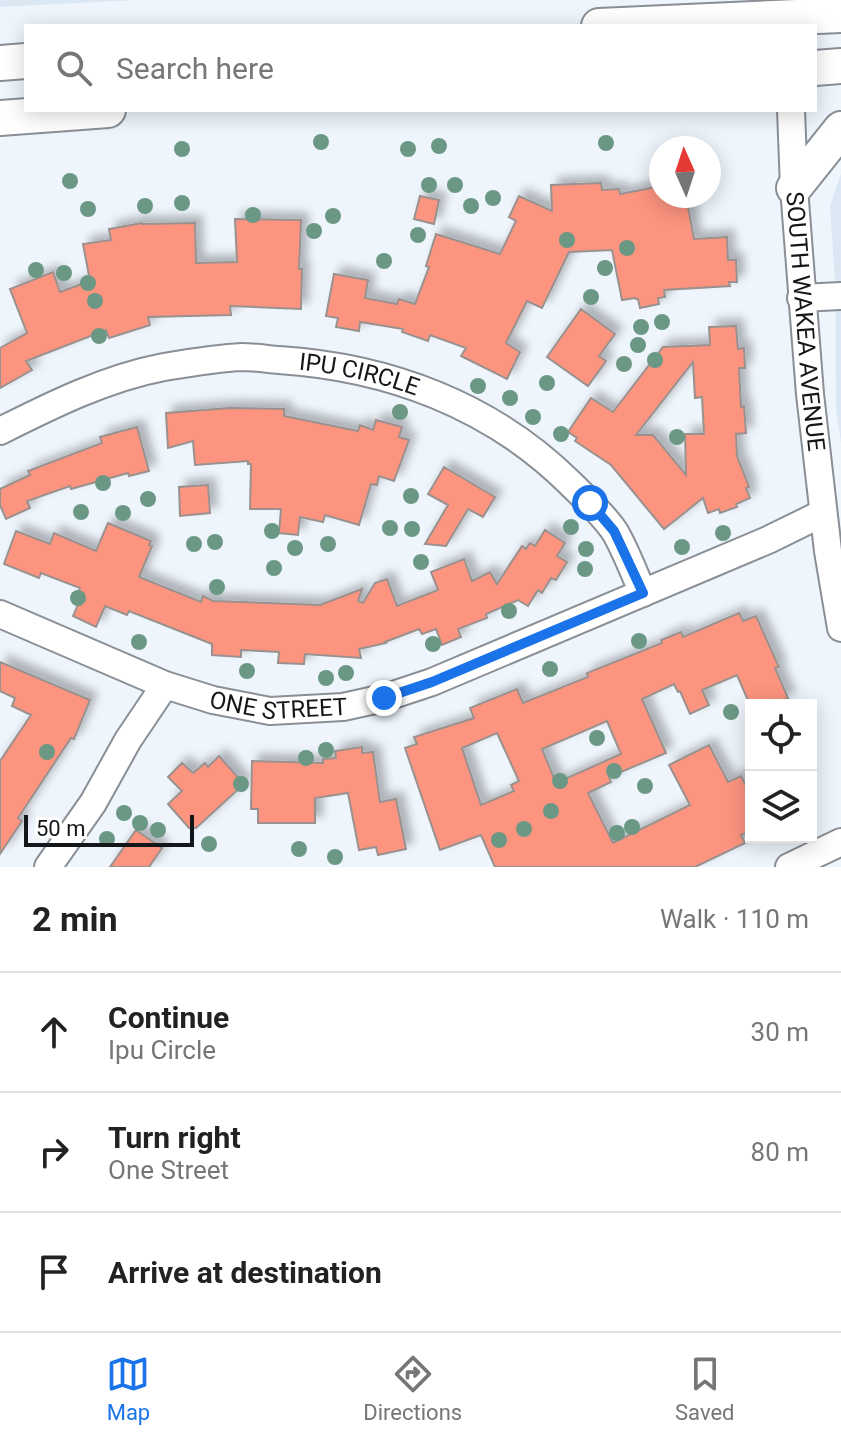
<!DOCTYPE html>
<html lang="en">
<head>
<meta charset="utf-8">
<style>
	:root { --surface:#fff; --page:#f2f2f2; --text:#222; --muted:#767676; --line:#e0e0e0; --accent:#1a73e8 }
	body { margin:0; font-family:Roboto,sans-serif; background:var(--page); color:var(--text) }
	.controls { position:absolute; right:24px; bottom:24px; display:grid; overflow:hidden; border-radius:0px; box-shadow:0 4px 20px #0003 }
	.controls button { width:72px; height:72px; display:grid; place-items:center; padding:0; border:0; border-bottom:2px solid var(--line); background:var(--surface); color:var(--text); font:40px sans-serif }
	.compass { position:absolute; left:649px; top:136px; width:72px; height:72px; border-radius:50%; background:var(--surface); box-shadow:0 4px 20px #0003; rotate:357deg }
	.scale { position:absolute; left:24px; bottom:20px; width:170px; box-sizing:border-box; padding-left:8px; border:4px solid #141719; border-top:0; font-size:22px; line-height:28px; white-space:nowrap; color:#141719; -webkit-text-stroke:6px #fff; paint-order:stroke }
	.stop { position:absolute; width:24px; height:24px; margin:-18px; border:6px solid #1a73e8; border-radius:50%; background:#fff }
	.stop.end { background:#1a73e8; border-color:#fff; box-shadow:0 2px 8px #0008 }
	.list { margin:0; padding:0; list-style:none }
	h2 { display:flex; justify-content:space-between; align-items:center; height:104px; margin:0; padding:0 32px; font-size:34px }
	h2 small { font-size:26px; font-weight:400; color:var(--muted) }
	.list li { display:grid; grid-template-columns:52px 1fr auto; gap:24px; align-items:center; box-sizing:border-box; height:120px; padding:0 32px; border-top:2px solid var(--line) }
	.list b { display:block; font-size:30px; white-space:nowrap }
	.list p { margin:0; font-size:26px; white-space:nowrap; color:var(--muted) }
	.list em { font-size:26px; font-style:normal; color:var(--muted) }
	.icon { flex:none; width:44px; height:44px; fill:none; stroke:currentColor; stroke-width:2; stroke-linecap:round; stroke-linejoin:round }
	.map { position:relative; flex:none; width:841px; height:867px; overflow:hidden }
	.search { position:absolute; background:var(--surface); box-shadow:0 4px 20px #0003; left:24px; right:24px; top:24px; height:88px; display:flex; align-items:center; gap:20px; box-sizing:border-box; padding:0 28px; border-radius:0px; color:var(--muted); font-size:30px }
	.sheet { height:464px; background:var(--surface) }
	nav { display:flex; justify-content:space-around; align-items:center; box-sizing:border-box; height:112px; border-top:2px solid var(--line); background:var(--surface); font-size:22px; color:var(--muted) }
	nav a { display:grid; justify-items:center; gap:4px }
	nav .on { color:var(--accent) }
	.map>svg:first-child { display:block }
</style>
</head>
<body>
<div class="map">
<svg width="841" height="867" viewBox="0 0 841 867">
	<defs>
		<filter id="shadow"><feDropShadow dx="7" dy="-7" stdDeviation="4" flood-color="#0004"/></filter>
	</defs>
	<rect width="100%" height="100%" fill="#eef5fc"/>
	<!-- built -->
	<path fill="#dbe8f4" d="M0 0H136L0 7Z
		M841 174V443L836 409 835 283 830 206Z"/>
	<!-- building -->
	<path fill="#fc947f" stroke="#9a918f" stroke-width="2" fill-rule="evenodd" filter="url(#shadow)" d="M601 183 602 190 619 189 620 194 661 186V196H686L694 239 727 237 728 260H736L737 282H729L730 286 664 290 665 297 658 298 659 304 640 308 638 299H636L635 298 622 300 612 250 569 252 542 308 527 301 506 343 520 352 507 379 461 356 466 348 430 335 428 341 402 332 403 329 360 322 359 331 336 327 338 318 326 316 334 274 368 280 365 298 397 304 399 299 415 304 429 267 426 266 436 234 500 254 516 221 509 217 519 196 552 211 551 185Z
		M420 196 439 200 434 224 414 219Z
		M235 219 301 220 299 269H302L301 309 230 306 231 315 148 317 150 325 109 338 106 330 26 361 32 370 0 388V348L27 333 10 289 53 272 60 292 90 281 83 244 111 240 109 229 142 223V224L195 223 196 263 237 262Z
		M581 309 615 334 599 356 606 361 588 386 547 357Z
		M736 326 738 349 744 348 745 368H739L741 407 744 406 746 433 736 434 737 456 749 487 746 488 750 498 736 504 737 507 720 513 719 509 708 513 703 498 664 529 611 465 575 441 577 438 568 432 591 398 613 412 663 347 710 345 709 327ZM693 362 695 398 702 397 704 434H685L686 475 653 435H636Z
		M229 408 284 409V416L358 431 360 425 373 430 376 420 402 427 399 437 409 440 394 481 379 476 377 485 371 484 359 525 325 515 323 522 300 517 298 535 279 533 281 509H250L251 464H248V461L195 465 193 441 168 448 166 413Z
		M137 427 149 471 129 476 128 473 71 489 70 486 27 501 30 508 6 519 0 505V489L30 475 28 471 102 443 100 437Z
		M444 467 495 497 483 517 468 509 446 546 425 544 448 505 428 494Z
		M208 485 210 513 180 516 179 487Z
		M108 523 151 541 149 545 152 546 139 577 201 602 203 596 213 601 320 605 362 589 358 601 363 603 375 583 387 579 397 606 438 590 431 572 464 559 472 581 490 572 497 584 522 546 526 549 530 543 535 546 545 530 565 543 557 556 567 562 556 580 551 578 542 593 538 590 528 606 518 600 486 614 487 618 458 629 461 637 442 645 436 629 422 634 419 629 385 642 386 643 359 649 361 658 305 654 304 664 278 663 279 652 241 650V657L212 655V644L129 611 127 615 105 606 96 627 73 616 82 596 77 594 80 588 41 573 39 578 4 564 16 531 50 544 54 533 96 551Z
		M739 613 743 621 756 616 779 667 775 668 788 698 774 705H750L737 675 702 690 709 705 690 714 680 691 678 692 674 684 642 699 666 753 609 777 611 782 588 793 613 843 690 805 669 765 709 745 728 782 741 776 751 795V831L741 835 745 843 695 867H495L481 835 440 850 405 748 417 744 414 737 474 718 470 708 517 689 523 703 588 677 587 673 662 643 661 640 681 632 683 637ZM607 721 621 754 556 783 542 749ZM497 733 519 781 511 785 514 791 481 805 462 748Z
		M0 662 90 700 74 739 71 738 18 818 22 821 0 854V761L31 715 12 706 15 698 0 691Z
		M362 747V753L373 752 380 802 396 799 406 849 378 855 376 847 359 850 348 793 315 798V823H258V809H251L252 761 323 763V759L336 758 335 751Z
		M219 756 244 784 196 828H189L168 804 182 791 168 777 182 763 193 773 205 763 208 767Z
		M136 830 162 848 149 867H110Z"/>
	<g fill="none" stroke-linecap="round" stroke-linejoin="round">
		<!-- minor casing -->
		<g stroke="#898f95" stroke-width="30">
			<g id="minor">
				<path id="s1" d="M791 110 794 188 810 394 828 551 841 628"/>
				<path d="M801 298 841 296"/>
				<path id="s2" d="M0 431C52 405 106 378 164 367 188 363 218 358 242 357 255 357 267 359 279 360 388 367 491 405 570 483 585 498 603 514 615 532 626 551 634 573 643 593"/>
				<path id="s3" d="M0 614 165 685 213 700 270 711 343 707 384 698 432 682 768 540 823 513"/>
				<path d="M48 867 93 803 128 740 165 685"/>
				<path d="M789 867 841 842"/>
			</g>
		</g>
		<!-- major casing -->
		<g stroke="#898f95" stroke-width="38">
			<path id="major" d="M599 26 841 15
				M0 63 26 61
				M815 68 841 66
				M0 118 108 110
				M794 188 841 129"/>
		</g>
		<!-- minor -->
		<use href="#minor" stroke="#fff" stroke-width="26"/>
		<!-- major -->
		<use href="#major" stroke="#fff" stroke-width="34"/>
	</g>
	<!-- trees -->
	<g fill="#6b9885">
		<circle cx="321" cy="142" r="8"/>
		<circle cx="606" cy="143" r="8"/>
		<circle cx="439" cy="146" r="8"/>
		<circle cx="182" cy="149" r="8"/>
		<circle cx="408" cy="149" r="8"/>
		<circle cx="70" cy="181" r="8"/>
		<circle cx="429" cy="185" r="8"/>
		<circle cx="455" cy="185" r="8"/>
		<circle cx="493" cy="198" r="8"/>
		<circle cx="182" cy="203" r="8"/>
		<circle cx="145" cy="206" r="8"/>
		<circle cx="471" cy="206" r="8"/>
		<circle cx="88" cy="209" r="8"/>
		<circle cx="253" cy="215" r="8"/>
		<circle cx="333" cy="216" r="8"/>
		<circle cx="314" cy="231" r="8"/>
		<circle cx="418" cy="235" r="8"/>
		<circle cx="567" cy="240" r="8"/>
		<circle cx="627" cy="248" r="8"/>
		<circle cx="384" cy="261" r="8"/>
		<circle cx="605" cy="268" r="8"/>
		<circle cx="36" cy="270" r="8"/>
		<circle cx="64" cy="273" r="8"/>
		<circle cx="88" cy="283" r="8"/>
		<circle cx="591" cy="297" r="8"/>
		<circle cx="95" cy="301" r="8"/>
		<circle cx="662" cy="322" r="8"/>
		<circle cx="641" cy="327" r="8"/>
		<circle cx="99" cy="336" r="8"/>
		<circle cx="638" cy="345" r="8"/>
		<circle cx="655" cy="360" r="8"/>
		<circle cx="624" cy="364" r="8"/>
		<circle cx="547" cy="383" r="8"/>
		<circle cx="478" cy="386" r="8"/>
		<circle cx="510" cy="398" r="8"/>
		<circle cx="400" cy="412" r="8"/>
		<circle cx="533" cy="417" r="8"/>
		<circle cx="561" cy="434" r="8"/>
		<circle cx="677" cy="437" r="8"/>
		<circle cx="103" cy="483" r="8"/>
		<circle cx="411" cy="496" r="8"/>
		<circle cx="148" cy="499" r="8"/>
		<circle cx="81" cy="512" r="8"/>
		<circle cx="123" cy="513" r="8"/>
		<circle cx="571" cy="527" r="8"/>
		<circle cx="390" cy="528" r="8"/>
		<circle cx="412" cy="529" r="8"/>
		<circle cx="272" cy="531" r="8"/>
		<circle cx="723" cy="533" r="8"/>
		<circle cx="215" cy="542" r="8"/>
		<circle cx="194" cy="544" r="8"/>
		<circle cx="328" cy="544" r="8"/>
		<circle cx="682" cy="547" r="8"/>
		<circle cx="295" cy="548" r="8"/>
		<circle cx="586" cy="549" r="8"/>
		<circle cx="421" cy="562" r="8"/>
		<circle cx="274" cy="568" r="8"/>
		<circle cx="585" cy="569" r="8"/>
		<circle cx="217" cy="587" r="8"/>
		<circle cx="78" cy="598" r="8"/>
		<circle cx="509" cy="611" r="8"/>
		<circle cx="639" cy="641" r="8"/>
		<circle cx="139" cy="642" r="8"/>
		<circle cx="433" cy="644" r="8"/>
		<circle cx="550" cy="669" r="8"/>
		<circle cx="247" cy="671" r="8"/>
		<circle cx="346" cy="673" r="8"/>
		<circle cx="326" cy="678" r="8"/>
		<circle cx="731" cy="712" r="8"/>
		<circle cx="597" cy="738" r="8"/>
		<circle cx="326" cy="750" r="8"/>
		<circle cx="47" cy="752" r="8"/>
		<circle cx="306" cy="758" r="8"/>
		<circle cx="614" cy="771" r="8"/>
		<circle cx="560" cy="781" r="8"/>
		<circle cx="241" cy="784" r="8"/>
		<circle cx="645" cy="786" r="8"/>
		<circle cx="551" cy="811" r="8"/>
		<circle cx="124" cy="813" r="8"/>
		<circle cx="140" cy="823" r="8"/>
		<circle cx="632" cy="827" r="8"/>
		<circle cx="524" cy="829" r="8"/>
		<circle cx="158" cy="830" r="8"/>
		<circle cx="617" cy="833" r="8"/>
		<circle cx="107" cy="839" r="8"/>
		<circle cx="499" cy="840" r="8"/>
		<circle cx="209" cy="844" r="8"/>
		<circle cx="299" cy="849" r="8"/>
		<circle cx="335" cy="857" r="8"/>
	</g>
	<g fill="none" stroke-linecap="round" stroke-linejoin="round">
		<!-- route -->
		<path stroke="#1a73e8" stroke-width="10" d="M384 698 432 682 643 593 614 531 590 503"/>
	</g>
	<g text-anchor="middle" stroke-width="8" stroke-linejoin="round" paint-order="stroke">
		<!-- street labels -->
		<g font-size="24" fill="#141719" stroke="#fff">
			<text dy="8" stroke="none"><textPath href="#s1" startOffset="212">SOUTH WAKEA AVENUE</textPath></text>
			<text dy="8" stroke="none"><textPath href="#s2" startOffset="374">IPU CIRCLE</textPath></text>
			<text dy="8" stroke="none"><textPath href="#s3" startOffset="296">ONE STREET</textPath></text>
		</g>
	</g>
</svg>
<div class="controls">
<button><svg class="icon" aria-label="locate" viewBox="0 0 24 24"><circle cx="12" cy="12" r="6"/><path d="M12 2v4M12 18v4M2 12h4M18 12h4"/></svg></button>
<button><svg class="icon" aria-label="layers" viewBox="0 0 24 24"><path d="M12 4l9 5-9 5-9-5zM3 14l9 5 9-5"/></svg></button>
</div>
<svg class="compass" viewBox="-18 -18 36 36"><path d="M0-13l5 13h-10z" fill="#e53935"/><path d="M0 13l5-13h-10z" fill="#767676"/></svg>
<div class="scale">50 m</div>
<div class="stop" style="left:590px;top:503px"></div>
<div class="stop end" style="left:384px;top:698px"></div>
<div class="search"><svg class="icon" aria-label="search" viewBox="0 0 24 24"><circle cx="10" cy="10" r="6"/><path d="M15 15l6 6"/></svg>Search here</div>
</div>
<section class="sheet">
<h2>2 min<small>Walk · 110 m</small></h2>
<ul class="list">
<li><svg class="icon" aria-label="ahead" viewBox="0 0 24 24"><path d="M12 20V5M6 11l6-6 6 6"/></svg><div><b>Continue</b><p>Ipu Circle</p></div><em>30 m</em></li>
<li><svg class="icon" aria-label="right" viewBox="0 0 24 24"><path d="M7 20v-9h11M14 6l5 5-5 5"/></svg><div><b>Turn right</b><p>One Street</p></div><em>80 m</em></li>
<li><svg class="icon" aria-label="arrive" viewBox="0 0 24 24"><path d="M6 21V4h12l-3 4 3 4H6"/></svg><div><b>Arrive at destination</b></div></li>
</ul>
</section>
<nav>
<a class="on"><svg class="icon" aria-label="map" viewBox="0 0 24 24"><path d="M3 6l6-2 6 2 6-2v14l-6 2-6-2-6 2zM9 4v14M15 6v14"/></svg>Map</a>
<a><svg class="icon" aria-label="directions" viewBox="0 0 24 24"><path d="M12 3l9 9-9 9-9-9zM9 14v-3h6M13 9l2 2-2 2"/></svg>Directions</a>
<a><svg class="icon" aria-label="saved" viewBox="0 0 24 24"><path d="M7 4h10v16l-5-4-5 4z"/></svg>Saved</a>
</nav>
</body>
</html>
